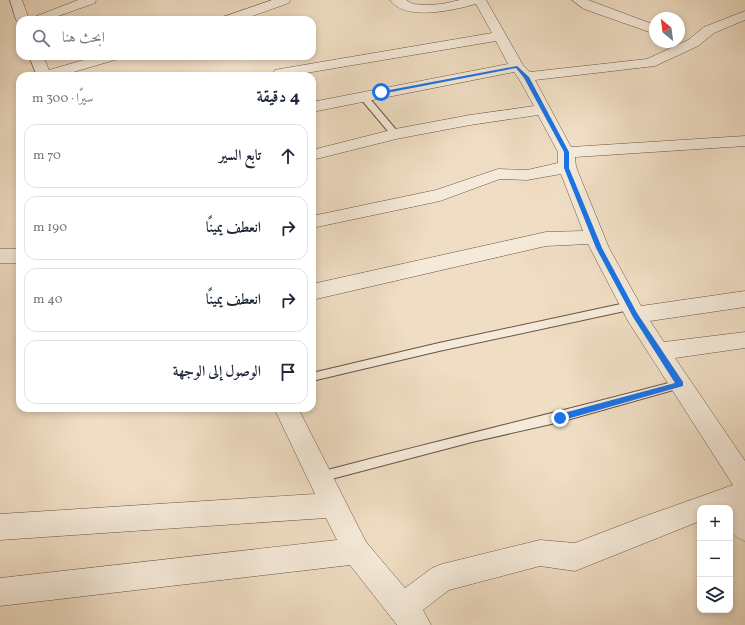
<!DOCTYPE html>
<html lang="ar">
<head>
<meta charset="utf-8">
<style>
	:root { --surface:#fff; --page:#f6f6f7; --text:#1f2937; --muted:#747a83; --line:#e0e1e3 }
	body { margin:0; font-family:Vollkorn,Amiri,serif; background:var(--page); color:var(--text); direction:rtl }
	.controls { position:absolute; right:12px; bottom:12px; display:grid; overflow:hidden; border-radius:8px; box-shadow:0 2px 6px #0003 }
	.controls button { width:36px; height:36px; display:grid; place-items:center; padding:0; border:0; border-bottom:1px solid var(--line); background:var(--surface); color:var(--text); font:20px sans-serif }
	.compass { position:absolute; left:649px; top:12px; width:36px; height:36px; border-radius:50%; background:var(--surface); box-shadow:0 2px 6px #0003; rotate:331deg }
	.stop { position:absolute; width:12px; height:12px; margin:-9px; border:3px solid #1a73e8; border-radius:50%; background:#fff }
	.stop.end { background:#1a73e8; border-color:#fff; box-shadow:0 1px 4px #0008 }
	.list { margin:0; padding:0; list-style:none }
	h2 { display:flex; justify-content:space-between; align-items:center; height:52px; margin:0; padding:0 16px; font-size:17px }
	h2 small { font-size:13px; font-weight:400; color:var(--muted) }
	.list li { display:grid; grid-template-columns:26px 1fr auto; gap:12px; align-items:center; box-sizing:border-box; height:64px; margin:0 8px 8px; padding:0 8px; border:1px solid var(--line); border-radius:12px }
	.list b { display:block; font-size:15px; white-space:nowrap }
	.list em { font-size:13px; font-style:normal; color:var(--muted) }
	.icon { flex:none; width:22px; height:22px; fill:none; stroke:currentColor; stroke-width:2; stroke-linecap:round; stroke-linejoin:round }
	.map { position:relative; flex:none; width:745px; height:625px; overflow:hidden; direction:ltr }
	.search { position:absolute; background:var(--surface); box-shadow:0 2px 6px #0003; left:16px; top:16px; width:300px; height:44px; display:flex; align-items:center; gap:10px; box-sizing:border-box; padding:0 14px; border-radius:12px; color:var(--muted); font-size:15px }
	.panel { position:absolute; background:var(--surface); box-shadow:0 2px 6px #0003; left:16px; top:72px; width:300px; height:340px; border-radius:12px; direction:rtl }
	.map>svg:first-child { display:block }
</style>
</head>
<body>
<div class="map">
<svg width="745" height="625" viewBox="0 0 745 625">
	<rect width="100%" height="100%" fill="#f0dec4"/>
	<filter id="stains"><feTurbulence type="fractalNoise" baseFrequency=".005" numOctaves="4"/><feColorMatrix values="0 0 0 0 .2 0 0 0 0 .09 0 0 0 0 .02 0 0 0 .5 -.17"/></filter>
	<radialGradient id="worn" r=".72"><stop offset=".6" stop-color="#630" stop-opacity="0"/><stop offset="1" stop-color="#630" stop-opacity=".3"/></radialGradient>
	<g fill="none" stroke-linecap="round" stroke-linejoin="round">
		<!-- lane casing -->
		<g stroke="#685444" stroke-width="2">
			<path id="lane" d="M360 94H366L398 132V136H392L360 98Z
				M630 302 634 303 635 306 634 309 439 351 312 381V373L439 343Z
				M680 380 684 381 685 384 684 387 560 422 472 442 320 482 316 481 314 477 316 473 320 472C440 440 560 412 680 380Z"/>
		</g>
		<!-- street casing -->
		<g stroke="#685444" stroke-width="1">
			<path id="street" d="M10 0H22L29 19 78 0H96L95 3 47 20H20V23L16 20Z
				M272 0H290L289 3 241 20H221L223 17Z
				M390 0H406L413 4 426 5 442 4 460 0H486L523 65 530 72 647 59 688 40 704 27 745 11V20L714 33 698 46 655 66 535 80 571 147 745 136V146L575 157 576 167 609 248 641 306 745 291V307L650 321 664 342 745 332V348L675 358 745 461V541C726 533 730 526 730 508H700V521L575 571 540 566 449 590 423 610 431 625H397L350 565 0 606V578L337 540 326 518 0 540V514L315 494 274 408H298L366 542 405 588 432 568 442 564 540 540 575 543 640 518 733 485 628 321 588 244 546 246 312 300V284L546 232 583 231 561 174 527 180 500 179 440 201 312 228V216L436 190 498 169 527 170 558 163V152L538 115 470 125 396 139 312 160V150L395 129 470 115 534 106 519 79 514 72 312 112V102L508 64 496 41 288 76H275L273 73 275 70 280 69 492 33 476 4C454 10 405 22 390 0Z
				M572 0H588L655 25V34L584 9Z
				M29 56H43L49 70 97 56H120L118 59 60 76H37Z
				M0 249H20V263H0Z"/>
		</g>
		<!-- lane -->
		<use href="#lane" fill="#f5ead9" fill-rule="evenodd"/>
		<!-- street -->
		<use href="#street" fill="#f5ead9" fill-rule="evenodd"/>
	</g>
	<!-- route -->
	<path fill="#1a73e8" d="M517 66 529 77 569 152V168L602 248 637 313 683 382V386L560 421 557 420 556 418 560 414 675 383 633 317 596 248 564 168V152L524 78 516 68 381 94 379 92Z"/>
	<rect width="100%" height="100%" filter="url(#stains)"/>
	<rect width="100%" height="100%" fill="url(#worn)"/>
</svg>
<div class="controls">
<button>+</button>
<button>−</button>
<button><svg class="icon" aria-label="layers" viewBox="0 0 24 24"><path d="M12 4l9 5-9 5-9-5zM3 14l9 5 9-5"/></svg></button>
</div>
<svg class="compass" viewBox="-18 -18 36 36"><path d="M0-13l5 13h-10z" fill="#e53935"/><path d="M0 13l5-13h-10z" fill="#747a83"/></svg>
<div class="stop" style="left:381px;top:92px"></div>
<div class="stop end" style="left:560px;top:418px"></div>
<div class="search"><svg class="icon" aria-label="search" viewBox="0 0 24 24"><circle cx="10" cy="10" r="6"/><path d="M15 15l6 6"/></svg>ابحث هنا</div>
<section class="panel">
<h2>4 دقيقة<small>سيرًا · 300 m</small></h2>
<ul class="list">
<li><svg class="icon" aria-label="ahead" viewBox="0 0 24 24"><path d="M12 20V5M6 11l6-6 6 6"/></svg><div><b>تابع السير</b></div><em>70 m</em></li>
<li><svg class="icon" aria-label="right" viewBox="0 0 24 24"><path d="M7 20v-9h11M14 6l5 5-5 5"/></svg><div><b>انعطف يمينًا</b></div><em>190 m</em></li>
<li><svg class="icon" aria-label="right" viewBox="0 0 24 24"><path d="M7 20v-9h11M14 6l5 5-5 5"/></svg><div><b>انعطف يمينًا</b></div><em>40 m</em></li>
<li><svg class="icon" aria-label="arrive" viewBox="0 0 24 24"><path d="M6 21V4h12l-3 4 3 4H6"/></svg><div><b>الوصول إلى الوجهة</b></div></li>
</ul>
</section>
</div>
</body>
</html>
